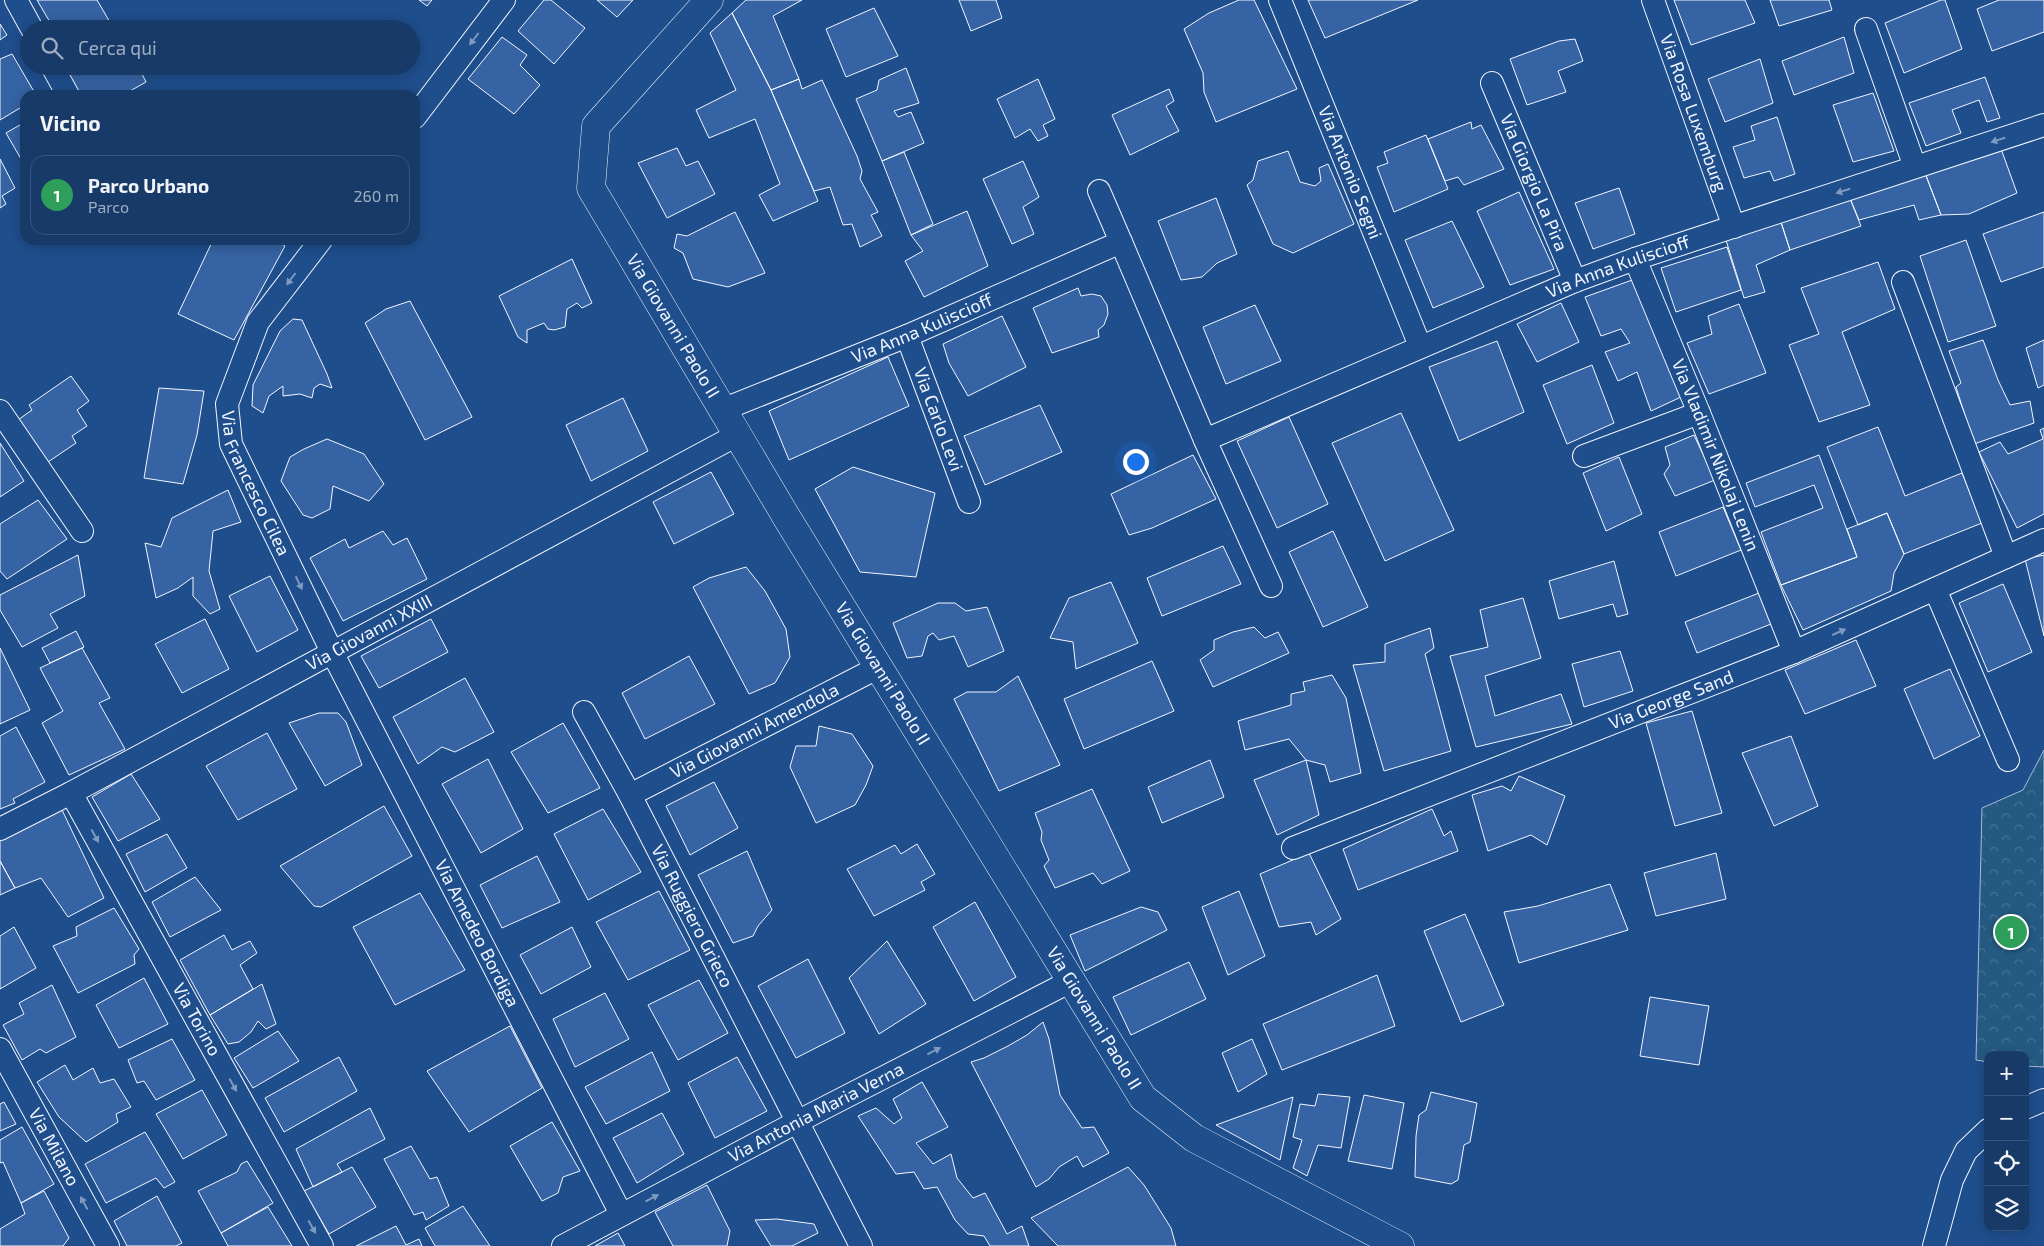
<!DOCTYPE html>
<html lang="it">
<head>
<meta charset="utf-8">
<style>
	:root { --surface:#173a69; --page:#244571; --text:#f1f3f6; --muted:#9eadc0; --line:#36547d; --accent:#ffb74d }
	body { margin:0; font-family:"Exo 2",sans-serif; background:var(--page); color:var(--text) }
	.controls { position:absolute; right:15px; bottom:15px; display:grid; overflow:hidden; border-radius:10px; box-shadow:0 2px 12px #0003 }
	.controls button { width:45px; height:45px; display:grid; place-items:center; padding:0; border:0; border-bottom:1px solid var(--line); background:var(--surface); color:var(--text); font:25px sans-serif }
	.you { position:absolute; left:1135px; top:461px; width:18px; height:18px; margin:-12px; border:4px solid #fff; border-radius:50%; background:#1a73e8; box-shadow:0 0 0 8px #1a73e833 }
	.badge { display:grid; place-items:center; width:32px; height:32px; border-radius:50%; background:var(--accent); color:#fff; font-size:16px; font-weight:700 }
	.pin { position:absolute; translate:-50% -50%; border:2px solid #fff; box-shadow:0 1px 5px #0006 }
	.list { margin:0; padding:0; list-style:none }
	h2 { display:flex; justify-content:space-between; align-items:center; height:65px; margin:0; padding:0 20px; font-size:21px }
	h2 small { font-size:16px; font-weight:400; color:var(--muted) }
	.list li { display:grid; grid-template-columns:32px 1fr auto; gap:15px; align-items:center; box-sizing:border-box; height:80px; margin:0 10px 10px; padding:0 10px; border:1px solid var(--line); border-radius:15px }
	.list b { display:block; font-size:19px; white-space:nowrap }
	.list p { margin:0; font-size:16px; white-space:nowrap; color:var(--muted) }
	.list em { font-size:16px; font-style:normal; color:var(--muted) }
	.icon { flex:none; width:28px; height:28px; fill:none; stroke:currentColor; stroke-width:2; stroke-linecap:round; stroke-linejoin:round }
	.map { position:relative; flex:none; width:2044px; height:1246px; overflow:hidden }
	.search { position:absolute; background:var(--surface); box-shadow:0 2px 12px #0003; left:20px; top:20px; width:400px; height:55px; display:flex; align-items:center; gap:12px; box-sizing:border-box; padding:0 18px; border-radius:28px; color:var(--muted); font-size:19px }
	.panel { position:absolute; background:var(--surface); box-shadow:0 2px 12px #0003; left:20px; top:90px; width:400px; height:155px; border-radius:15px }
	.map>svg:first-child { display:block }
</style>
</head>
<body>
<div class="map">
<svg width="2044" height="1246" viewBox="0 0 2044 1246">
	<defs>
		<pattern id="park-crowns" width="20" height="18" patternUnits="userSpaceOnUse" patternTransform="scale(1.25)"><rect width="20" height="18" fill="#245a82"/><path d="M2 6a3 3 0 1 1 6 0M12 15a3 3 0 1 1 6 0" fill="none" stroke="#447295"/></pattern>
	</defs>
	<rect width="100%" height="100%" fill="#1f4e8c"/>
	<!-- park -->
	<path fill="url(#park-crowns)" stroke="#a8bbd7" d="M2044 750V1067L2025 1066V1055H1988V1062L1976 1060 1982 808 2023 790Z"/>
	<!-- building -->
	<path fill="#3563a3" stroke="#f2f6ff" d="M37 0H97L111 24 102 29H54Z
		M419 0H432L427 6Z
		M544 0H551L585 28 554 64 518 31Z
		M597 0H633L617 17Z
		M746 0H802L773 16 799 79 771 90 732 13Z
		M959 0H996L1002 18 971 31Z
		M1239 0H1254L1297 89 1216 122 1204 92 1203 73 1184 29 1209 13Z
		M1308 0H1418L1325 38Z
		M1674 0H1745L1755 23 1691 45Z
		M1770 0H1829L1832 10 1779 26Z
		M1941 0H1945L1962 49 1904 73 1885 23Z
		M1999 0H2044V32L1992 51 1977 9Z
		M874 8 898 56 846 77 826 29Z
		M732 13 771 90 818 201 773 221 759 195 780 184 755 119 709 138 696 110 736 90 710 33Z
		M0 24 7 35 0 40Z
		M502 37 527 55 520 65 540 85 514 114 468 79Z
		M1844 37 1854 73 1794 95 1782 61Z
		M1575 39 1583 61 1558 71 1566 92 1527 105 1510 59 1559 41Z
		M12 54 36 95H25V105L0 120V59Z
		M1760 59 1773 103 1725 122 1708 79Z
		M85 66H138L146 82 123 95H78L69 75Z
		M906 68 919 103 894 111 898 117 911 112 924 143 882 161 856 99 877 90 879 80Z
		M1985 77 2000 118 1987 122 1979 100 1952 110 1961 133 1926 146 1909 103Z
		M799 79 802 89 822 80 857 156 862 171 860 179 878 212 871 215 882 236 860 247 852 224 843 225 830 187 814 191 771 90Z
		M1038 79 1055 119 1043 125 1048 136 1038 141 1030 129 1015 138 997 99Z
		M1169 89 1174 101 1166 106 1179 131 1130 155 1112 115Z
		M1873 93 1894 151 1853 162 1833 105Z
		M1777 117 1795 174 1774 181 1770 171 1744 178 1733 147 1755 140 1751 126Z
		M25 122V166L6 133Z
		M1471 122 1472 129 1481 125 1504 169 1464 185 1458 177 1445 181 1428 139Z
		M1426 135 1448 189 1394 212 1377 167 1388 163 1384 152Z
		M2000 146 2017 193 1969 214 1941 215 1925 173Z
		M677 148 686 166 698 161 715 194 667 218 638 163Z
		M1288 151 1300 182 1315 186 1321 181 1319 168 1328 164 1354 224 1293 253 1273 244 1247 185 1253 180 1258 161Z
		M904 152 933 224 911 235 882 161Z
		M0 159 15 188 2 196 6 204 0 208Z
		M1023 161 1039 197 1023 207 1034 234 1012 244 983 179Z
		M1925 173 1941 215 1919 220 1914 205 1859 220 1849 196Z
		M1619 188 1635 234 1593 249 1575 203Z
		M1519 192 1554 269 1510 285 1477 211Z
		M1849 196 1861 226 1790 250 1780 219Z
		M1216 198 1237 254 1217 263 1202 277 1181 280 1158 221Z
		M967 211 988 266 924 297 905 261 923 251 911 235Z
		M735 212 765 273 728 287 693 279 683 253 674 248 677 234 687 236Z
		M2044 212V267L2001 282 1983 234Z
		M1780 219 1790 250 1756 265 1765 292 1744 298 1725 237Z
		M1452 221 1484 287 1433 308 1405 240Z
		M213 240H275L285 246 234 340 178 314Z
		M1966 240 1996 326 1948 342 1920 256Z
		M1727 247 1741 290 1676 312 1661 268Z
		M572 259 592 303 582 308 577 303 567 309 565 327 554 330 548 329 544 323 527 330V343L518 337 499 296Z
		M1878 262 1895 309 1842 332 1870 405 1819 422 1789 345 1819 334 1801 288Z
		M1635 279 1681 397 1651 411 1637 372 1618 381 1605 352 1630 343 1621 329 1601 336 1585 297Z
		M1078 288 1081 296 1092 294 1101 296 1107 305 1108 314 1104 325 1098 330 1099 337 1052 353 1033 308Z
		M410 301 472 417 425 440 365 323 386 309Z
		M1561 303 1579 342 1537 362 1517 324Z
		M1739 304 1766 373 1709 394 1687 343 1712 334 1708 316Z
		M1255 305 1281 361 1226 384 1203 327Z
		M1002 316 1026 367 968 396 949 363 943 344Z
		M293 319 302 320 327 374 332 388 320 384 314 388 312 398 300 394 283 396V386L269 396 263 413 252 406 253 385 280 331Z
		M1983 340 1998 380 2010 405 2030 401 2034 423 1974 444 1956 387 1961 383 1949 351Z
		M2044 340V385L2038 388 2026 348Z
		M1497 341 1524 412 1459 441 1429 367Z
		M888 357 909 406 789 460 769 411Z
		M1592 365 1614 423 1567 444 1543 385Z
		M71 376 89 401 77 410 87 426 72 436 76 443 45 464 15 422 32 410 29 405Z
		M159 388 204 391 197 435 183 484 144 478Z
		M623 398 648 451 591 481 566 425Z
		M1040 405 1062 452 985 485 964 436Z
		M1401 413 1454 530 1385 561 1332 443Z
		M1289 417 1328 504 1277 528 1237 441Z
		M1878 427 1905 496 1962 473 1982 523 1904 554 1887 513 1858 525 1827 447Z
		M2044 428V514L2017 528 1979 452 2000 442 2008 454 2043 439 2040 430Z
		M1694 435 1715 480 1675 496 1664 474 1670 465 1665 447Z
		M327 439 364 454 384 484 369 501 333 486 330 509 312 518 303 515 281 481 290 457 304 449Z
		M0 443 24 481 0 497Z
		M1193 455 1216 499 1152 528 1129 535 1111 494Z
		M1819 455 1857 557 1781 585 1761 532 1823 508 1814 485 1755 507 1746 483Z
		M1619 457 1642 514 1606 531 1583 473Z
		M853 467 935 493 916 577 860 572 815 489Z
		M711 472 734 514 674 544 653 502Z
		M228 490 241 522 213 531 209 571 220 609 210 614 193 596V577L178 588 156 598 145 543 161 547 172 518Z
		M38 500 67 539 7 579 0 571V524Z
		M1723 507 1741 550 1676 576 1659 532Z
		M1887 513 1904 554 1894 573 1891 591 1803 630 1781 585 1857 557 1847 529Z
		M383 531 393 545 407 538 427 579 343 621 310 558 345 539 349 548Z
		M1333 531 1368 607 1323 627 1289 552Z
		M1223 546 1241 584 1162 616 1147 578Z
		M78 555 85 596 50 614 58 628 22 647 0 610V595Z
		M2044 555V636L2025 559Z
		M1614 561 1628 614 1617 617 1613 604 1559 619 1549 581Z
		M746 567 765 591 786 629 790 657 775 683 749 694 693 587 709 578Z
		M270 576 298 630 257 652 229 596Z
		M1111 582 1138 643 1076 669 1073 642 1050 638 1069 598Z
		M2003 584 2032 652 1988 672 1959 603Z
		M1759 593 1771 624 1697 653 1685 622Z
		M1523 598 1541 658 1485 676 1495 716 1561 694 1572 724 1476 747 1450 656 1488 647 1480 610Z
		M938 603H955L966 611 987 607 1004 651 968 667 954 636 939 640 933 633 928 636 922 656 907 658 893 623Z
		M205 619 229 669 182 693 155 644Z
		M431 619 448 652 379 688 361 656Z
		M1254 627 1265 638 1278 632 1289 653 1213 687 1200 660 1214 650V640L1233 632Z
		M1430 628 1434 648 1425 654 1451 751 1384 771 1353 665 1385 662V644Z
		M76 631 84 647 50 663 42 648Z
		M1856 640 1876 686 1805 714 1785 670Z
		M0 648 30 710 0 724Z
		M82 648 110 698 99 703 125 749 69 775 42 723 63 711 40 668Z
		M1620 651 1633 691 1584 707 1572 664Z
		M689 656 715 704 645 739 622 693Z
		M1152 661 1174 711 1084 749 1064 699Z
		M1950 669 1980 736 1934 759 1904 689Z
		M1332 675 1346 698 1361 773 1330 782 1325 765 1306 760 1289 739 1245 750 1238 721 1291 705V694L1305 691 1303 682Z
		M1018 676 1060 765 999 791 954 699 967 692H996Z
		M465 678 494 732 455 752 442 747 418 764 393 717Z
		M1692 711 1722 813 1675 826 1646 723Z
		M319 713H338L346 722 362 765 325 786 289 723Z
		M563 723 600 788 548 813 511 752Z
		M819 726 852 734 873 766 866 785 855 805 816 823 790 767 796 746H816Z
		M16 727 45 782 13 799 15 803 0 809V736Z
		M267 733 297 789 238 820 206 766Z
		M1791 736 1818 806 1774 826 1742 753Z
		M488 759 523 829 481 853 442 784Z
		M1210 760 1224 797 1162 823 1148 787Z
		M1306 760 1319 815 1277 835 1254 780Z
		M131 774 160 819 118 841 92 797Z
		M1519 776 1565 796 1547 845 1531 835 1488 851 1472 795 1502 786 1511 791Z
		M714 782 738 828 690 855 666 806Z
		M1092 789 1130 871 1102 884 1093 873 1055 888 1044 866 1049 860 1041 840 1042 832 1035 813Z
		M384 806 412 856 321 907 314 906 280 866Z
		M603 809 641 872 588 900 554 834Z
		M1432 809 1444 836 1451 831 1458 851 1358 890 1343 849Z
		M62 810 104 898 68 917 41 878 15 888 0 861V840Z
		M167 834 187 868 145 892 126 854Z
		M917 844 935 874 921 882 925 890 874 916 847 869 895 845 901 854Z
		M747 851 772 910 758 926 753 936 733 943 698 875Z
		M1309 853 1341 919 1316 935 1311 922 1279 927 1260 874Z
		M1716 853 1726 899 1656 916 1644 873Z
		M537 856 560 902 502 928 480 885Z
		M0 861 15 888 0 895Z
		M195 877 221 910 170 937 152 902Z
		M1610 884 1628 930 1519 963 1504 912 1538 906Z
		M659 891 690 950 628 980 596 922Z
		M1239 891 1265 956 1228 975 1202 907Z
		M420 893 465 970 395 1005 353 927Z
		M975 902 1016 977 974 1001 933 927Z
		M1141 907 1158 912 1167 930 1085 971 1070 935Z
		M114 908 139 949 134 955 135 964 78 993 53 946 77 936 76 927Z
		M1465 914 1504 1005 1461 1022 1424 931Z
		M14 927 36 968 0 989V936Z
		M572 927 591 967 541 994 520 955Z
		M224 935 232 950 250 941 257 953 240 965 253 989 210 1015 180 960Z
		M887 941 926 1004 879 1034 849 978Z
		M808 959 845 1033 796 1058 758 986Z
		M1189 962 1206 999 1131 1035 1113 997Z
		M1377 975 1395 1026 1282 1070 1263 1024Z
		M144 978 168 1024 119 1048 96 1005Z
		M699 980 728 1033 678 1060 648 1005Z
		M262 984 276 1024 266 1029 258 1021 251 1032 239 1042 228 1044 210 1015Z
		M52 985 76 1037 46 1053 40 1049 22 1060 3 1025 24 1014 19 1003Z
		M605 993 629 1039 575 1067 553 1019Z
		M1650 997 1709 1006 1699 1065 1640 1056Z
		M1043 1022 1049 1039 1060 1095 1082 1128 1094 1127 1109 1153 1083 1167 1077 1156 1059 1167 1049 1179 1036 1187 971 1062 984 1058 1008 1046 1027 1035Z
		M510 1026 542 1088 469 1132 427 1071Z
		M278 1031 299 1061 253 1088 234 1058Z
		M172 1039 195 1080 156 1100 144 1081 137 1083 128 1060Z
		M1252 1039 1267 1074 1238 1092 1222 1053Z
		M652 1052 670 1091 606 1124 585 1087Z
		M339 1057 357 1091 284 1132 265 1098Z
		M737 1057 767 1111 715 1138 688 1083Z
		M65 1065 73 1080 93 1068 100 1083 114 1079 131 1107 116 1114 118 1122 86 1142 59 1117 37 1082Z
		M922 1082 948 1127 916 1143 933 1164 951 1154 957 1178 973 1198 985 1193 1007 1234 1022 1226 1029 1246H990L984 1236 968 1234 955 1220 937 1187 924 1189 914 1172 896 1174 858 1116 876 1108 894 1124 902 1118 893 1099Z
		M202 1090 227 1135 183 1159 156 1114Z
		M1431 1092 1477 1103 1470 1142 1464 1145 1458 1180 1451 1184 1415 1177 1416 1136 1419 1115 1426 1110Z
		M1318 1094 1350 1097 1341 1148 1318 1145 1307 1176 1293 1168 1302 1140 1293 1137 1300 1104 1315 1106Z
		M1364 1095 1404 1103 1392 1169 1348 1161Z
		M1293 1097 1280 1160 1216 1125Z
		M4 1102 16 1124 0 1131V1104Z
		M370 1108 385 1139 337 1164 342 1172 313 1187 296 1149Z
		M662 1113 684 1154 637 1183 613 1138Z
		M552 1122 580 1171 563 1177 558 1193 542 1201 510 1146Z
		M22 1127 54 1184 21 1203 3 1162 0 1163V1140Z
		M145 1132 175 1182 164 1188 156 1178 106 1203 85 1164Z
		M411 1146 430 1179 437 1177 449 1206 426 1220 423 1212 414 1215 384 1159Z
		M247 1161 273 1203 221 1233 198 1191 237 1172 241 1164Z
		M352 1167 376 1207 329 1234 304 1191Z
		M1128 1167 1144 1185 1171 1228 1176 1246H1058L1031 1218Z
		M707 1185 730 1231 727 1246H673L655 1212Z
		M44 1191 69 1238 63 1246H0V1229L25 1214 21 1203Z
		M157 1196 182 1243 176 1246H127L114 1221Z
		M463 1206 490 1246H435L425 1228Z
		M268 1207 292 1246H228L221 1233Z
		M777 1219 814 1224 818 1233 792 1246H771L755 1220Z
		M396 1226 406 1245 419 1239 422 1246H356Z
		M618 1233 625 1246H595Z"/>
	<g fill="none" stroke-linecap="round" stroke-linejoin="round">
		<!-- street casing -->
		<g stroke="#f2f6ff" stroke-width="24">
			<g id="street">
				<path d="M16 0 32 29"/>
				<path id="s1" d="M1280 0 1420 346"/>
				<path id="s2" d="M1653 0 1734 227"/>
				<path d="M1866 29 1915 167"/>
				<path d="M52 66 68 95"/>
				<path id="s3" d="M1492 83 1575 281"/>
				<path d="M415 117 504 0"/>
				<path d="M1099 191 1121 242"/>
				<path id="s4" d="M321 240 258 322 227 404 231 444 332 652 621 1214"/>
				<path id="s5" d="M1635 259 1699 413 1794 652"/>
				<path d="M1903 282 2006 557"/>
				<path id="s6" d="M907 336 969 502"/>
				<path id="s7" d="M722 410 907 336 1121 242 1205 440 1575 281 1635 259 2044 125"/>
				<path d="M0 411 82 531"/>
				<path d="M1205 440 1271 586"/>
				<path d="M1584 456 1699 413"/>
				<path d="M1935 589 2008 760"/>
				<path id="s8" d="M584 712 630 795 861 1246"/>
				<path id="s9" d="M71 793 322 1246"/>
				<path id="s10" d="M630 795 879 667"/>
				<path id="s11" d="M0 829 71 793 737 435"/>
				<path id="s12" d="M1293 848 1794 652 2044 540"/>
				<path id="s13" d="M0 1049 108 1246"/>
				<path d="M2025 1108 2044 1100"/>
				<path id="s14" d="M563 1246 797 1122 1071 981"/>
				<path d="M1934 1246 1952 1180 1966 1151 1988 1130"/>
			</g>
		</g>
		<!-- secondary casing -->
		<g stroke="#f2f6ff" stroke-width="29">
			<g id="secondary">
				<path id="s15" d="M709 0 596 126 591 188 787 518 1143 1098 1194 1138 1400 1246"/>
			</g>
		</g>
		<!-- street -->
		<use href="#street" stroke="#1f4e8c" stroke-width="22"/>
		<!-- secondary -->
		<use href="#secondary" stroke="#1f4e8c" stroke-width="28"/>
	</g>
	<!-- one-way arrows -->
	<defs><path id="oneway-solid" d="M-6-.8H1V-3.2L6.5 0L1 3.2V.8H-6Z" transform="scale(1.25)"/></defs>
	<g fill="#7e9ac0">
		<use href="#oneway-solid" transform="translate(474 39) rotate(127)"/>
		<use href="#oneway-solid" transform="translate(1998 140) rotate(162)"/>
		<use href="#oneway-solid" transform="translate(1843 191) rotate(162)"/>
		<use href="#oneway-solid" transform="translate(291 279) rotate(127)"/>
		<use href="#oneway-solid" transform="translate(299 583) rotate(64)"/>
		<use href="#oneway-solid" transform="translate(1839 632) rotate(-24)"/>
		<use href="#oneway-solid" transform="translate(95 836) rotate(61)"/>
		<use href="#oneway-solid" transform="translate(934 1051) rotate(-27)"/>
		<use href="#oneway-solid" transform="translate(233 1085) rotate(61)"/>
		<use href="#oneway-solid" transform="translate(652 1198) rotate(-28)"/>
		<use href="#oneway-solid" transform="translate(84 1203) rotate(-119)"/>
		<use href="#oneway-solid" transform="translate(312 1227) rotate(61)"/>
	</g>
	<g text-anchor="middle" stroke-width="4" stroke-linejoin="round" paint-order="stroke">
		<!-- street labels -->
		<g font-size="18" fill="#f2f6ff" stroke="#1f4e8c">
			<text dy="6" stroke="none"><textPath href="#s2" startOffset="120">Via Rosa Luxemburg</textPath></text>
			<text dy="6" stroke="none"><textPath href="#s1" startOffset="186">Via Antonio Segni</textPath></text>
			<text dy="6" stroke="none"><textPath href="#s3" startOffset="108">Via Giorgio La Pira</textPath></text>
			<text dy="6" stroke="none"><textPath href="#s7" startOffset="1096">Via Anna Kuliscioff</textPath></text>
			<text dy="6" stroke="none"><textPath href="#s15" startOffset="392">Via Giovanni Paolo II</textPath></text>
			<text dy="6" stroke="none"><textPath href="#s7" startOffset="216">Via Anna Kuliscioff</textPath></text>
			<text dy="6" stroke="none"><textPath href="#s6" startOffset="89">Via Carlo Levi</textPath></text>
			<text dy="6" stroke="none"><textPath href="#s5" startOffset="212">Via Vladimir Nikolaj Lenin</textPath></text>
			<text dy="6" stroke="none"><textPath href="#s4" startOffset="276">Via Francesco Cilea</textPath></text>
			<text dy="6" stroke="none"><textPath href="#s11" startOffset="418">Via Giovanni XXIII</textPath></text>
			<text dy="6" stroke="none"><textPath href="#s15" startOffset="798">Via Giovanni Paolo II</textPath></text>
			<text dy="6" stroke="none"><textPath href="#s12" startOffset="406">Via George Sand</textPath></text>
			<text dy="6" stroke="none"><textPath href="#s10" startOffset="140">Via Giovanni Amendola</textPath></text>
			<text dy="6" stroke="none"><textPath href="#s8" startOffset="231">Via Ruggiero Grieco</textPath></text>
			<text dy="6" stroke="none"><textPath href="#s4" startOffset="779">Via Amedeo Bordiga</textPath></text>
			<text dy="6" stroke="none"><textPath href="#s15" startOffset="1202">Via Giovanni Paolo II</textPath></text>
			<text dy="6" stroke="none"><textPath href="#s9" startOffset="259">Via Torino</textPath></text>
			<text dy="6" stroke="none"><textPath href="#s14" startOffset="286">Via Antonia Maria Verna</textPath></text>
			<text dy="6" stroke="none"><textPath href="#s13" startOffset="112">Via Milano</textPath></text>
		</g>
	</g>
</svg>
<div class="controls">
<button>+</button>
<button>−</button>
<button><svg class="icon" aria-label="locate" viewBox="0 0 24 24"><circle cx="12" cy="12" r="6"/><path d="M12 2v4M12 18v4M2 12h4M18 12h4"/></svg></button>
<button><svg class="icon" aria-label="layers" viewBox="0 0 24 24"><path d="M12 4l9 5-9 5-9-5zM3 14l9 5 9-5"/></svg></button>
</div>
<div class="you"></div>
<div class="pin badge" style="left:2011px;top:932px;background:#2e9e5b">1</div>
<div class="search"><svg class="icon" aria-label="search" viewBox="0 0 24 24"><circle cx="10" cy="10" r="6"/><path d="M15 15l6 6"/></svg>Cerca qui</div>
<section class="panel">
<h2>Vicino<small></small></h2>
<ul class="list">
<li><span class="badge" style="background:#2e9e5b">1</span><div><b>Parco Urbano</b><p>Parco</p></div><em>260 m</em></li>
</ul>
</section>
</div>
</body>
</html>
